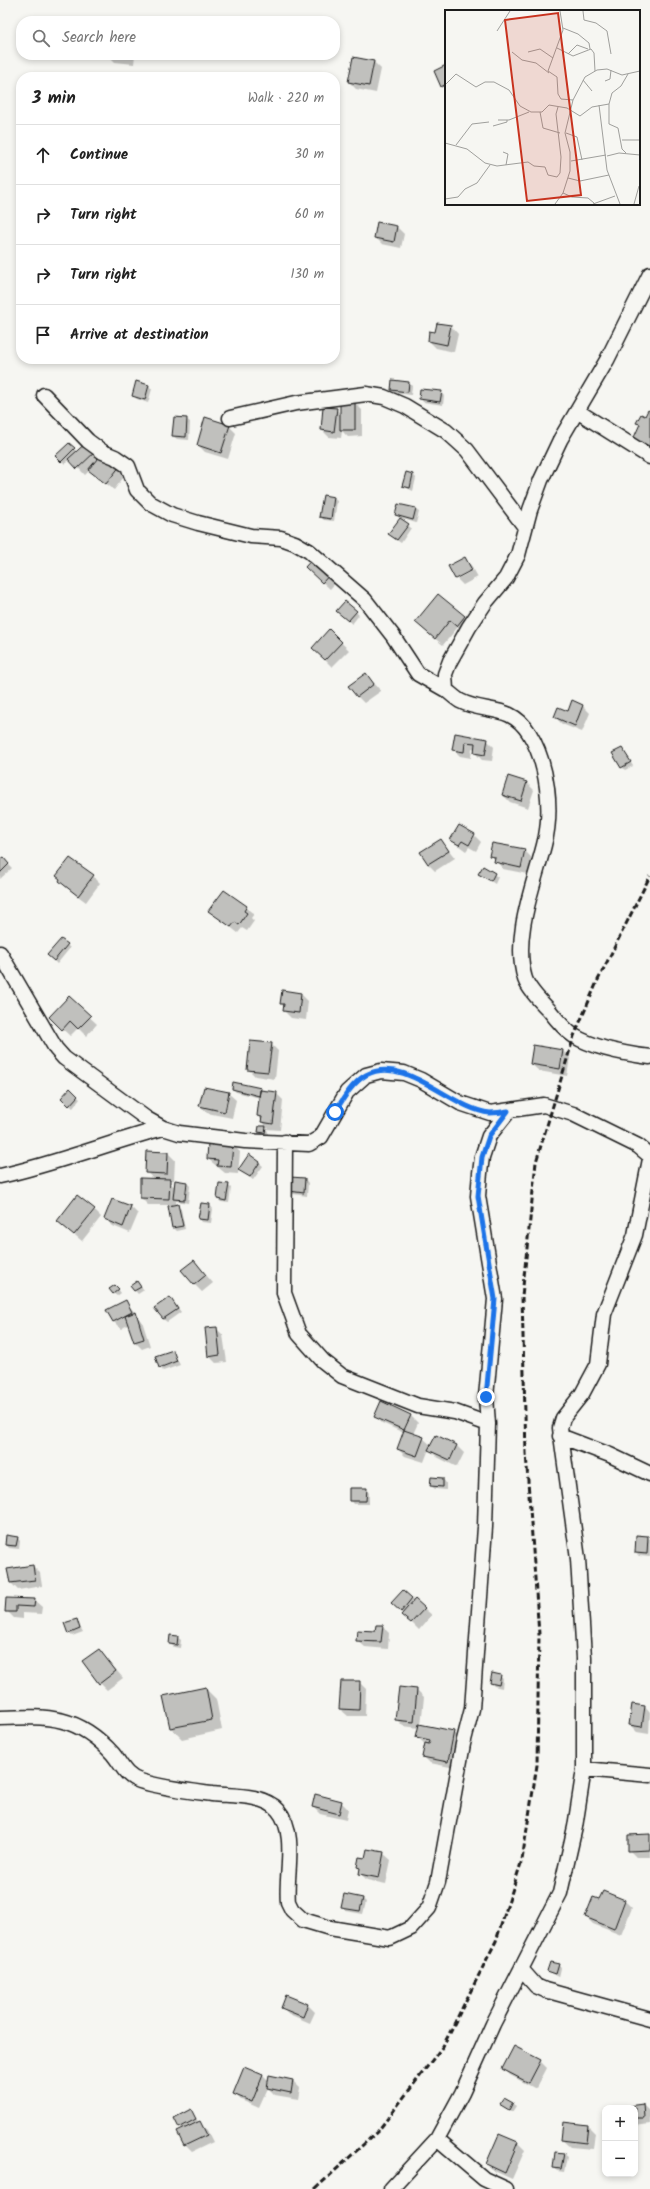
<!DOCTYPE html>
<html lang="en">
<head>
<meta charset="utf-8">
<style>
	:root { --surface:#fff; --page:#f6f6f6; --text:#222; --muted:#767676; --line:#e0e0e0 }
	body { margin:0; font-family:Kalam,sans-serif; background:var(--page); color:var(--text) }
	.controls { position:absolute; right:12px; bottom:12px; display:grid; overflow:hidden; border-radius:8px; box-shadow:0 2px 6px #0003 }
	.controls button { width:36px; height:36px; display:grid; place-items:center; padding:0; border:0; border-bottom:1px solid var(--line); background:var(--surface); color:var(--text); font:20px sans-serif }
	.stop { position:absolute; width:12px; height:12px; margin:-9px; border:3px solid #1a73e8; border-radius:50%; background:#fff }
	.stop.end { background:#1a73e8; border-color:#fff; box-shadow:0 1px 4px #0008 }
	.list { margin:0; padding:0; list-style:none }
	h2 { display:flex; justify-content:space-between; align-items:center; height:52px; margin:0; padding:0 16px; font-size:17px }
	h2 small { font-size:13px; font-weight:400; color:var(--muted) }
	.list li { display:grid; grid-template-columns:26px 1fr auto; gap:12px; align-items:center; box-sizing:border-box; height:60px; padding:0 16px; border-top:1px solid var(--line) }
	.list b { display:block; font-size:15px; white-space:nowrap }
	.list em { font-size:13px; font-style:normal; color:var(--muted) }
	.icon { flex:none; width:22px; height:22px; fill:none; stroke:currentColor; stroke-width:2; stroke-linecap:round; stroke-linejoin:round }
	.map { position:relative; flex:none; width:650px; height:2189px; overflow:hidden }
	.search { position:absolute; background:var(--surface); box-shadow:0 2px 6px #0003; left:16px; top:16px; width:324px; height:44px; display:flex; align-items:center; gap:10px; box-sizing:border-box; padding:0 14px; border-radius:16px; color:var(--muted); font-size:15px }
	.panel { position:absolute; background:var(--surface); box-shadow:0 2px 6px #0003; left:16px; top:72px; width:324px; height:292px; border-radius:16px }
	.map>svg:first-child { display:block }
</style>
</head>
<body>
<div class="map">
<svg width="650" height="2189" viewBox="0 0 650 2189">
	<rect width="100%" height="100%" fill="#f6f6f2"/>
	<filter id="ink" filterUnits="userSpaceOnUse"><feTurbulence type="fractalNoise" baseFrequency=".025" numOctaves="2"/><feDisplacementMap in="SourceGraphic" scale="8" xChannelSelector="R" yChannelSelector="G"/><feConvolveMatrix kernelMatrix="1 2 1 2 8 2 1 2 1" color-interpolation-filters="sRGB"/></filter>
	<g filter="url(#ink)">
		<!-- shadow -->
		<path fill="#0003" d="M108 55H135L134 64 115 62Z
			M374 62 381 69 376 93 356 89 349 82Z
			M446 66V90L442 86Z
			M397 227 404 234 401 248 382 244 375 237Z
			M451 326 458 334 454 352 436 348 429 341 436 333Z
			M409 383 412 386 411 395 395 393 392 390Z
			M149 386 152 389 148 403 137 399 133 396Z
			M441 392 444 396 443 405 423 402 420 398Z
			M355 403 362 410V436L348 437 342 431 341 438 329 437 322 430 336 409 341 414Z
			M650 412V452L639 450 641 426 638 422Z
			M175 418 186 419 190 422 189 440 177 439 173 436Z
			M229 426 236 433 228 459 205 452 198 445Z
			M69 444 77 452 103 454 126 474 114 490 90 470 85 475 70 459 65 464 57 456Z
			M413 474 416 478 413 491 403 486Z
			M333 498 337 501 334 521 324 520 320 517Z
			M415 509 419 512 416 523 400 518 396 515Z
			M408 525 411 528 401 543 392 537Z
			M465 558 473 568 457 577V579L456 578Z
			M306 567 338 580 330 589Z
			M474 570 478 577 463 585 457 579Z
			M438 596 471 624 465 632 458 627 443 645 423 629Z
			M345 602 359 615 352 624 340 614Z
			M329 631 349 650 332 667 313 648Z
			M366 674 381 691 364 703 357 696Z
			M573 702 583 706 590 713 582 732 562 724 555 717 568 713Z
			M455 735 487 740 494 747 492 761 482 760 475 753V749L472 748 471 758 460 756 453 749Z
			M622 749 633 766 625 770 622 767Z
			M527 783 534 790 528 808 510 802 503 795Z
			M474 835 481 842 476 851 469 847 466 851 451 840Z
			M441 840 455 858 435 871 428 864Z
			M524 850 531 857 528 874 503 869 491 855Z
			M0 861 6 862 12 868 0 879Z
			M483 868 498 877 495 884 480 874Z
			M57 876H93L100 883 86 902 67 888Z
			M224 891 254 914 251 918 254 921 247 931 242 928 238 933 210 911Z
			M67 945 70 948 57 964 48 955Z
			M283 992 301 994 308 1001 306 1020 291 1018 284 1011V1007L281 1003Z
			M69 998 97 1024 86 1036 78 1028 70 1036 50 1017Z
			M271 1044 278 1051 275 1079 255 1076 248 1069Z
			M534 1046 563 1051 570 1058 567 1076 539 1071 531 1064Z
			M260 1088 264 1092 276 1093 283 1100 280 1130 266 1129 268 1131V1136L262 1135 259 1132 260 1127 268 1128 258 1116 260 1098 236 1092 233 1089Z
			M70 1090 80 1099 73 1108 62 1098Z
			M228 1093 236 1100 232 1118 207 1113 200 1106Z
			M233 1145 240 1152 238 1174 225 1173 208 1159Z
			M168 1153 175 1160 174 1180H170L173 1186 186 1182 190 1186 188 1203 176 1201V1206L181 1209 185 1229 176 1231 173 1228 168 1205H148L141 1198 154 1179 146 1172Z
			M259 1163 263 1166 253 1180 240 1170Z
			M305 1179 308 1183 307 1196 293 1194 290 1191Z
			M228 1185 231 1188 229 1203 221 1202 218 1199Z
			M201 1204 210 1205 213 1209 211 1223 202 1222 199 1218Z
			M131 1207 138 1214 130 1233 113 1226 106 1219Z
			M94 1210 101 1217 82 1241 58 1221Z
			M194 1261 213 1283 202 1292 195 1285Z
			M140 1285 144 1290 138 1294 131 1286Z
			M118 1289 121 1293 117 1296 113 1293Z
			M170 1298 181 1312 167 1322 163 1319Z
			M125 1301 142 1321 150 1346 142 1349 135 1342 129 1324 121 1329 114 1322Z
			M216 1328 223 1335 227 1362 216 1363 209 1356Z
			M173 1351 180 1365 163 1371 160 1367Z
			M382 1403 411 1416 418 1423 413 1434 423 1438 432 1446H457L464 1453 457 1467 437 1457 429 1449 424 1462 405 1456 398 1449 404 1433 382 1423 375 1416Z
			M443 1479 446 1483V1490L435 1489 431 1486Z
			M366 1489 369 1493V1504H353L350 1500Z
			M17 1537 20 1541 19 1549 9 1548 6 1544Z
			M647 1537 650 1539V1557L639 1556 636 1553Z
			M33 1566 40 1573 42 1586 18 1590 11 1583 9 1569Z
			M403 1591 432 1615 419 1630 396 1607Z
			M7 1599 34 1600 42 1607 41 1614 23 1613V1619L14 1618 7 1611Z
			M76 1620 83 1632 72 1636 69 1633Z
			M382 1626 389 1633 388 1649 365 1647 357 1640 376 1632Z
			M177 1637 181 1640 180 1648 174 1647 170 1644Z
			M99 1650 123 1678 107 1690 100 1683Z
			M500 1676 503 1679 502 1688 494 1686 491 1683Z
			M359 1682 366 1689 365 1716H348L340 1709Z
			M205 1688 216 1699 222 1730 182 1739 171 1728 164 1697Z
			M417 1690 424 1697 421 1725 454 1732 461 1739 455 1768 430 1763 423 1756 425 1744 417 1737 419 1728 403 1726 396 1719Z
			M645 1707 650 1713 649 1734 637 1732 630 1725Z
			M341 1802 348 1809 346 1820 320 1814 313 1807Z
			M650 1835V1857H636L629 1850Z
			M383 1853 391 1860 386 1884 367 1880 360 1873 361 1870 358 1867 366 1859Z
			M603 1892 625 1901 632 1908 621 1935 593 1924 586 1917 600 1900Z
			M363 1899 366 1902 363 1914 346 1911 342 1907Z
			M558 1965 561 1968 559 1977 548 1971Z
			M286 1996 308 2005 315 2012 310 2023 289 2014 282 2007Z
			M515 2048 540 2061 547 2068 536 2089 510 2075 503 2068Z
			M245 2068 263 2076 269 2082 293 2081 300 2088 298 2099 275 2095 268 2088 259 2108 241 2100 234 2093Z
			M504 2098 516 2106 512 2112 501 2104Z
			M643 2105 650 2112V2124L635 2126V2108H613Z
			M191 2110 199 2123 207 2130 213 2142 192 2152 185 2145 183 2131 180 2127Z
			M588 2126 595 2133 593 2149 570 2147 562 2140Z
			M500 2135 518 2143 525 2150 512 2179 494 2171 487 2164Z
			M563 2154 567 2157 564 2172 557 2171 554 2168Z"/>
		<!-- building -->
		<path fill="#c0c0bd" stroke="#1c1c1c" d="M107 55H128L127 57Z
			M353 57 374 61 369 86 348 82Z
			M446 65V84L441 87 434 71Z
			M68 74 82 76 68 77Z
			M377 222 397 226 394 242 374 238Z
			M437 323 451 325 447 345 428 341 429 331 435 332Z
			M392 380 409 382 408 392 391 390Z
			M136 381 149 385 145 400 132 396Z
			M420 389 442 391 440 402 419 399Z
			M340 402H355V430H340Z
			M323 407 337 408 334 432 321 430Z
			M648 410 650 411V444L649 446 644 443 641 449 631 444 640 424 636 423 641 414 645 416Z
			M174 417 187 418 186 437 172 436Z
			M205 417 230 425 221 453 197 445Z
			M88 441 97 450 77 469 68 459Z
			M69 443 75 448 61 462 55 456Z
			M103 452 120 466 106 484 88 470Z
			M406 472 413 474 410 488 402 486Z
			M323 495 334 497 331 519 319 517Z
			M398 504 416 508 413 520 395 515Z
			M400 518 409 524 397 540 388 534Z
			M315 556 332 572 322 583 305 567Z
			M465 557 472 570 455 579 448 566Z
			M438 594 465 616 457 626 450 620 435 639 415 622Z
			M345 601 357 611 348 621 336 611Z
			M329 629 342 642 325 660 312 648Z
			M366 673 374 684 357 697 348 686Z
			M572 700 583 705 575 726 554 717 558 707 568 711Z
			M455 733 488 739 485 755 474 753 475 743 465 742 464 752 452 750Z
			M622 748 631 762 621 768 612 753Z
			M508 776 527 782 521 801 502 795Z
			M459 825 475 834 469 845 462 841 459 845 450 840Z
			M441 839 449 851 428 864 420 852Z
			M492 843 525 849 521 868 494 862 495 857 489 856Z
			M3 857 9 864 0 873V859Z
			M70 858 94 875 78 896 59 881 60 879 56 876Z
			M483 866 495 873 491 881 478 874Z
			M224 890 247 906 244 911 247 913 239 925 235 922 231 927 208 911Z
			M61 939 68 944 54 961 47 955Z
			M282 990 301 993 299 1013 283 1011 284 1004H280Z
			M69 996 91 1016 78 1029 70 1021 62 1030 49 1017Z
			M250 1041 272 1043 268 1072 247 1070Z
			M533 1045 563 1050 560 1069 530 1064Z
			M233 1082 261 1088 259 1096 232 1089Z
			M204 1087 229 1092 225 1112 199 1106Z
			M70 1088 78 1096 69 1106 61 1098Z
			M260 1090 277 1092 273 1124 261 1122 262 1117 257 1116Z
			M259 1126H266L265 1133 258 1132Z
			M208 1142 233 1144 231 1167 217 1166 218 1160 207 1159Z
			M146 1151 168 1152 167 1174 145 1173Z
			M249 1154 260 1162 250 1177 238 1170Z
			M290 1177 305 1178 304 1193 289 1191Z
			M140 1178 170 1179 169 1199 140 1198Z
			M175 1180 187 1182 185 1200 173 1199Z
			M219 1183 229 1184 226 1201 217 1199Z
			M77 1195 95 1209 74 1235 57 1221Z
			M112 1199 131 1206 123 1227 104 1219Z
			M201 1203 210 1204 208 1220 198 1219Z
			M178 1204 183 1226 172 1228 168 1206Z
			M194 1260 206 1275 194 1285 181 1270Z
			M137 1281 141 1287 134 1291 130 1286Z
			M115 1285 119 1289 113 1294 109 1289Z
			M170 1297 178 1309 163 1319 154 1308Z
			M126 1300 132 1312 113 1322 106 1310Z
			M136 1312 144 1339 134 1342 125 1316Z
			M217 1327 220 1355 208 1357 205 1328Z
			M173 1350 177 1361 159 1368 155 1356Z
			M381 1401 411 1415 404 1430 374 1417Z
			M404 1430 424 1437 417 1456 397 1449Z
			M436 1435 457 1445 450 1460 428 1450Z
			M431 1477 443 1478V1487L430 1486Z
			M349 1488H367L366 1501H349Z
			M6 1535 18 1537 16 1546 5 1545Z
			M636 1535 648 1536 647 1554 635 1553Z
			M33 1565 35 1580 10 1583 7 1569Z
			M403 1590 412 1598 401 1612 391 1603Z
			M6 1598 35 1599 34 1607 16 1606V1612H5Z
			M415 1599 425 1608 411 1623 401 1615Z
			M77 1619 80 1629 68 1634 64 1623Z
			M376 1625H383L381 1642 356 1641 357 1630 375 1631Z
			M170 1635 178 1636 177 1645 169 1644Z
			M99 1649 116 1671 99 1684 82 1661Z
			M492 1673 501 1675 499 1685 490 1683Z
			M341 1681H360L359 1710 339 1709Z
			M206 1687 212 1720 170 1728 163 1696Z
			M399 1687 417 1689 414 1722 395 1720Z
			M632 1704 645 1706 642 1727 629 1725Z
			M419 1724 454 1731 448 1762 422 1757 425 1743 429 1744 430 1740 416 1737Z
			M315 1794 342 1801 339 1814 312 1807Z
			M650 1834V1850L628 1851V1835Z
			M367 1849 384 1852 379 1878 359 1874 360 1868 357 1867 359 1857 365 1858Z
			M603 1891 625 1900 614 1929 585 1917 593 1897 599 1899Z
			M344 1894 363 1898 360 1911 341 1908Z
			M550 1962 559 1964 556 1974 547 1971Z
			M286 1995 308 2004 303 2017 281 2008Z
			M514 2046 541 2060 529 2083 502 2069Z
			M244 2067 263 2075 252 2102 233 2094Z
			M269 2075 293 2080 291 2093 267 2088Z
			M504 2097 513 2102 509 2110 499 2104Z
			M643 2104 644 2118H635V2108H612Z
			M191 2109 196 2119 179 2128 174 2118Z
			M200 2121 207 2135 184 2146 177 2132Z
			M563 2122 588 2125 586 2143 561 2140Z
			M499 2134 518 2142 505 2173 486 2164Z
			M555 2152 564 2153 561 2169 553 2168Z"/>
		<g fill="none" stroke-linecap="round" stroke-linejoin="round">
			<!-- minor casing -->
			<g stroke="#1c1c1c" stroke-width="17">
				<path id="minor" d="M650 274 607 360 560 440 541 480 530 510 518 555 506 578 485 603 469 627 450 661 445 674 446 690C450 693 455 698 460 701 485 714 510 703 529 733 548 764 553 811 544 845 534 885 512 937 525 979 529 990 541 1002 549 1010 556 1019 565 1030 574 1036 596 1049 626 1054 650 1057
					M44 395 88 441 103 452 115 457 128 466 137 490 150 503 172 515 198 523 251 536 281 538 295 543 309 551 365 600 393 636 418 674 446 690
					M577 411 650 457
					M230 418 296 403 366 394 384 397 405 406 446 431 467 450 525 527
					M0 953 56 1049 64 1058 147 1119 163 1128 179 1133 245 1141 309 1144 321 1137 347 1092 366 1075 381 1071 404 1073 421 1080 460 1103 490 1113 544 1105 573 1114 638 1146 650 1156
					M285 1142 284 1293 299 1334 323 1361 342 1376 418 1406 455 1412 488 1424
					M0 1176C55 1164 108 1143 163 1128
					M560 1436 610 1455 650 1474
					M0 1718C49 1716 78 1715 113 1754 122 1765 125 1776 140 1781 162 1788 189 1791 212 1794 232 1796 264 1794 278 1810 298 1833 285 1876 288 1902L292 1910 303 1920 330 1928 390 1938 411 1928 429 1908 438 1882 463 1744 472 1709 485 1527 488 1424 486 1397 495 1299 478 1196 480 1173 482 1157 489 1136 509 1111
					M584 1769 650 1775
					M521 1969 536 1986 545 1990 650 2019
					M437 2139 484 2179 506 2189
					M391 2189 437 2139 462 2093 493 2024 560 1893 575 1827 584 1769V1658L578 1559 560 1428 563 1418 582 1394 598 1364 604 1314 635 1235 650 1159"/>
			</g>
			<!-- minor -->
			<use href="#minor" stroke="#f6f6f2" stroke-width="14"/>
			<!-- rail -->
			<path stroke="#1c1c1c" stroke-width="3" stroke-dasharray="6 3" stroke-linecap="butt" d="M315 2189 378 2131 443 2046 496 1941 522 1860 537 1765 539 1634 526 1453 522 1296 536 1162 574 1036 597 982 650 876"/>
		</g>
	</g>
	<g fill="none" stroke-linecap="round" stroke-linejoin="round" filter="url(#ink)">
		<!-- route -->
		<path stroke="#1a73e8" stroke-width="5" d="M335 1112C343 1099 352 1083 366 1075 406 1054 451 1109 490 1113 496 1113 503 1112 508 1111L489 1136 482 1157 478 1196 495 1299 486 1397"/>
	</g>
	<!-- overview -->
	<g transform="translate(445 10)">
		<rect width="195" height="195" fill="#f6f6f2"/>
		<path fill="none" stroke="#9f9f9c" stroke-width="1" d="M115 1 118 20 103 61 112 67 113 84 116 89 128 90 140 67 152 60 162 59 177 65 195 61M138 1 139 10 151 13 162 21 166 44M118 18 133 24 144 33 145 39M52 21 65 1M112 38 128 46 146 39 149 43 150 61M67 42 77 50 91 53 104 63M83 42 95 39 108 48M123 44 132 35 143 39M138 70 147 81M160 71 165 69 166 60M0 75 11 64 31 77 40 72H49L64 80 75 96 86 102H97L104 95 122 98 135 106 147 97 164 94M154 95 162 160 175 194M95 102 98 118 115 123M53 110H64L84 102M48 116 62 112V110M121 123 132 127 137 150M177 130H195M0 133 22 139 40 153 52 156 83 152 89 156 100 157 103 165 112 167 115 163 116 147 111 104 113 97M11 135 27 114 44 112M58 142 63 144 61 155M181 143 177 139 173 118 164 114V94L167 83 176 76 183 64M162 146 174 143 195 145M126 151 161 145M123 168 135 171 164 165M118 183 127 187 143 188 149 193M0 189 13 187 20 179 32 173 45 155M110 194 118 183 125 161V142L120 123 128 90M148 194 170 186M189 194 194 176"/>
		<path fill="#c8321e" fill-opacity="0.15" stroke="#c8321e" stroke-width="2" d="M113 3 136 185 82 191 60 10Z"/>
		<rect width="195" height="195" fill="none" stroke="#1c1c1c" stroke-width="2"/>
	</g>
</svg>
<div class="controls">
<button>+</button>
<button>−</button>
</div>
<div class="stop" style="left:335px;top:1112px"></div>
<div class="stop end" style="left:486px;top:1397px"></div>
<div class="search"><svg class="icon" aria-label="search" viewBox="0 0 24 24"><circle cx="10" cy="10" r="6"/><path d="M15 15l6 6"/></svg>Search here</div>
<section class="panel">
<h2>3 min<small>Walk · 220 m</small></h2>
<ul class="list">
<li><svg class="icon" aria-label="ahead" viewBox="0 0 24 24"><path d="M12 20V5M6 11l6-6 6 6"/></svg><div><b>Continue</b></div><em>30 m</em></li>
<li><svg class="icon" aria-label="right" viewBox="0 0 24 24"><path d="M7 20v-9h11M14 6l5 5-5 5"/></svg><div><b>Turn right</b></div><em>60 m</em></li>
<li><svg class="icon" aria-label="right" viewBox="0 0 24 24"><path d="M7 20v-9h11M14 6l5 5-5 5"/></svg><div><b>Turn right</b></div><em>130 m</em></li>
<li><svg class="icon" aria-label="arrive" viewBox="0 0 24 24"><path d="M6 21V4h12l-3 4 3 4H6"/></svg><div><b>Arrive at destination</b></div></li>
</ul>
</section>
</div>
</body>
</html>
